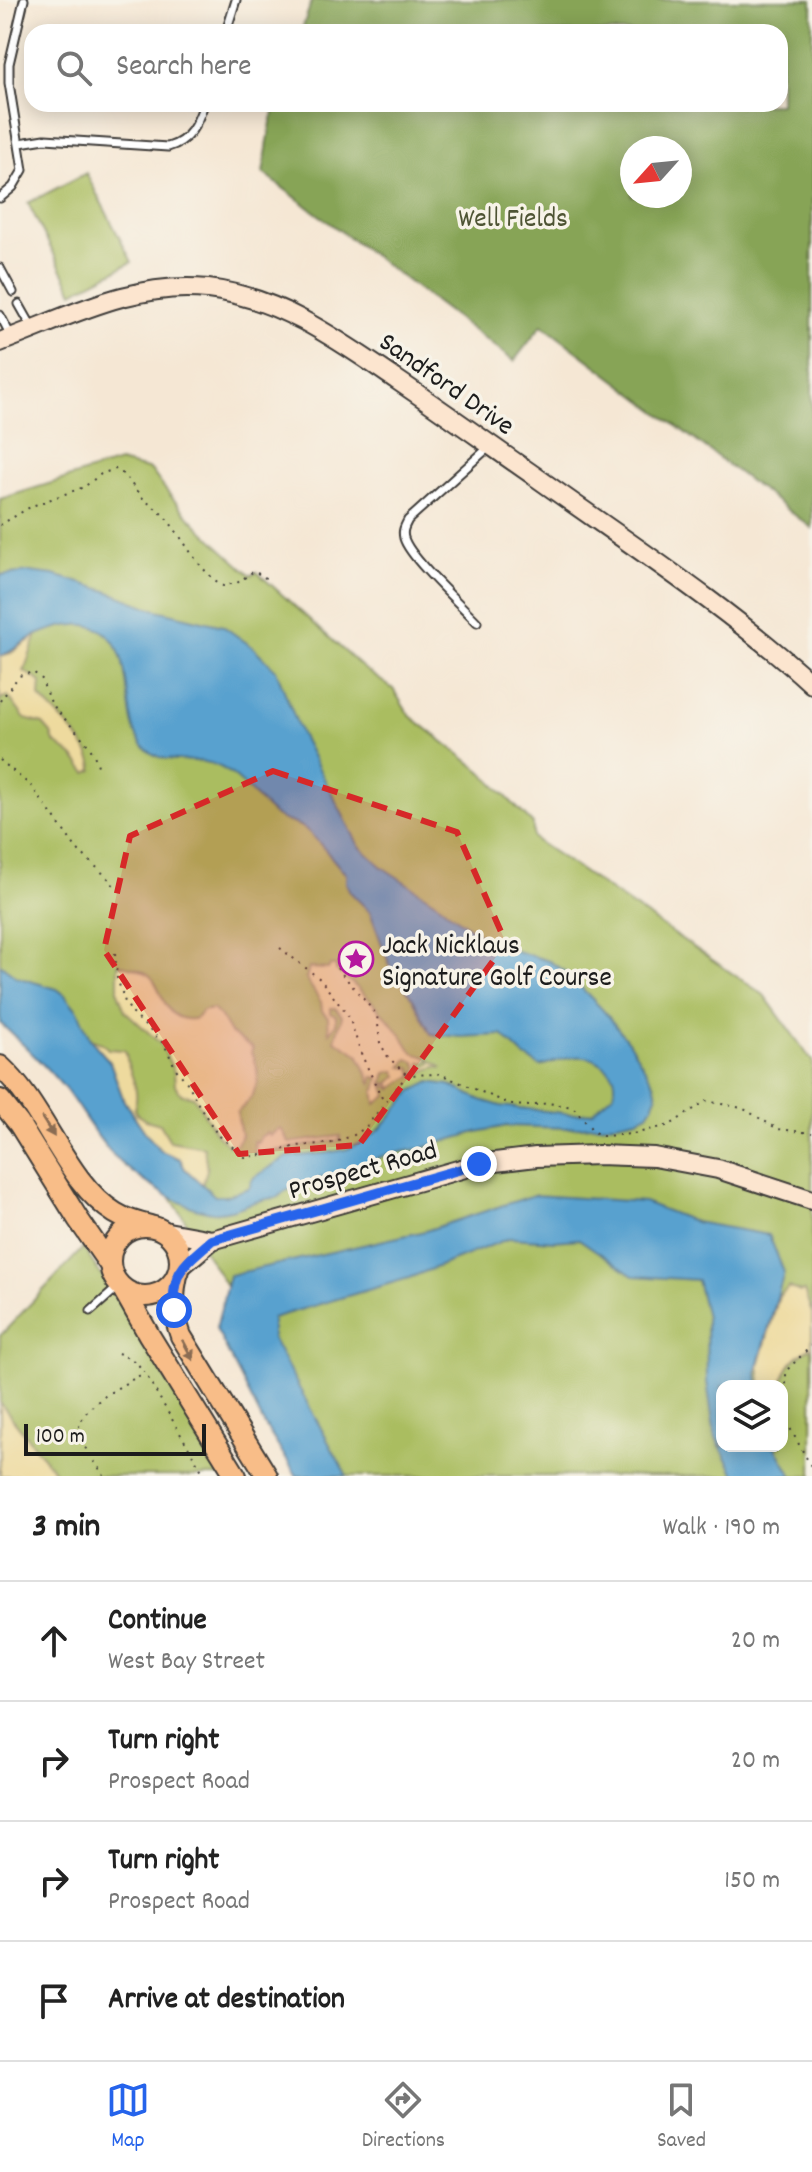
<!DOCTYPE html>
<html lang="en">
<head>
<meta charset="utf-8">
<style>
	:root { --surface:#fff; --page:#f6f6f6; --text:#222; --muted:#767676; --line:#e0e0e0; --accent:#2563eb }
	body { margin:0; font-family:Dekko,sans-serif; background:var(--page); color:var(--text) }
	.controls { position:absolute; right:24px; bottom:24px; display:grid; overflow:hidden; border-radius:16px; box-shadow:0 4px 20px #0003 }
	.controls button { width:72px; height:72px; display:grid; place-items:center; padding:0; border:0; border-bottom:2px solid var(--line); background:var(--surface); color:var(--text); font:40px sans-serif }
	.compass { position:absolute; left:620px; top:136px; width:72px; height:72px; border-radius:50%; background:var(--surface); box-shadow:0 4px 20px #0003; rotate:243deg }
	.scale { position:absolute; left:24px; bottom:20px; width:182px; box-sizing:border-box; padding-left:8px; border:4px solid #1c1c1c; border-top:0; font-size:22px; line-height:28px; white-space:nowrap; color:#1c1c1c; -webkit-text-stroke:6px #f7f3e8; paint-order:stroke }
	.stop { position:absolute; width:24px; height:24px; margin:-18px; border:6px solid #2563eb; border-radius:50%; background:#fff }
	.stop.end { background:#2563eb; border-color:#fff; box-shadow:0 2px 8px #0008 }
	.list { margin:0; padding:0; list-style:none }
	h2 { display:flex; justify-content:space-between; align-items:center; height:104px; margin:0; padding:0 32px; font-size:34px }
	h2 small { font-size:26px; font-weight:400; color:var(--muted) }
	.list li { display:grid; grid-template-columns:52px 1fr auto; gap:24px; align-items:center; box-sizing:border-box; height:120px; padding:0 32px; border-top:2px solid var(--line) }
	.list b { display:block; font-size:30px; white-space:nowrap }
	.list p { margin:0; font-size:26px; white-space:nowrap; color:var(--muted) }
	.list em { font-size:26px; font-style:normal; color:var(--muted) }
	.icon { flex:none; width:44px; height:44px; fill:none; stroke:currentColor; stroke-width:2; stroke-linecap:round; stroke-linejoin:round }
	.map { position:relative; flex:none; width:812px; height:1476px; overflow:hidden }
	.search { position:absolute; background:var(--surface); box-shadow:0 4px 20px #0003; left:24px; right:24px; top:24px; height:88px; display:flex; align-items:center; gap:20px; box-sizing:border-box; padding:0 28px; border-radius:24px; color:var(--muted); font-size:30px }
	.sheet { height:584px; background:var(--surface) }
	nav { display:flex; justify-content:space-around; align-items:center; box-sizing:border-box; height:112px; border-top:2px solid var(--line); background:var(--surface); font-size:22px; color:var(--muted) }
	nav a { display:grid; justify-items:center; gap:4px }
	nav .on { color:var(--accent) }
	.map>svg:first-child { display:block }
</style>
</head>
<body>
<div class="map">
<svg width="812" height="1476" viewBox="0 0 812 1476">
	<rect width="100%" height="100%" fill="#f7f3e8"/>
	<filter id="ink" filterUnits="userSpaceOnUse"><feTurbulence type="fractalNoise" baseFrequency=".0125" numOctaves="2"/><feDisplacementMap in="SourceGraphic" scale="16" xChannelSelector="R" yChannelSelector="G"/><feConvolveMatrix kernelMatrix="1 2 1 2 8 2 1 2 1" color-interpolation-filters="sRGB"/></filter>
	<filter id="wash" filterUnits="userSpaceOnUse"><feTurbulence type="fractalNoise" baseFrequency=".006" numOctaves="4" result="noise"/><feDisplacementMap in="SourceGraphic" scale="32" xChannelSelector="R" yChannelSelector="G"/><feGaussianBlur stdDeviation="1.8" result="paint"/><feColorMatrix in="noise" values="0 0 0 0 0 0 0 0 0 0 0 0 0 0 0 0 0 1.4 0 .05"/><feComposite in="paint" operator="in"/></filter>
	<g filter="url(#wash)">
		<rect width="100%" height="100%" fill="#f5e7d4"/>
		<!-- green -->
		<path fill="#aabd60" stroke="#636c3e" stroke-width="2" fill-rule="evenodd" d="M86 173 132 262 73 292 28 203Z
			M119 462 151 470C179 511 214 542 251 575L257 572 363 668 393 689 409 715 481 771 533 824V837L537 841 764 995 812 1061V1476H313L235 1300 126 1126 0 990V499ZM722 1386H782V1446H722Z
			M83 1248 120 1303 225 1476H58L0 1403V1336Z"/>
		<!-- forest -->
		<path fill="#87a456" stroke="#526039" stroke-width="2" fill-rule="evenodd" d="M312 0H812V528L542 325 514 361 263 173 271 122 277 104H780V32H301ZM632 148H680V196H632Z"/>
		<!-- sand -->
		<path fill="#eeda9e" stroke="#857b5d" stroke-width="2" d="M37 635 24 671 41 682 40 697C55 714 94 747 93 770L87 773 73 756 54 742 51 733 43 724 25 719 8 696 0 699V656L11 653Z
			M118 964C129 967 145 969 152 978 165 995 163 1017 187 1019 196 1020 198 1017 202 1011L213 1009 220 1016 230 1033 253 1048 251 1052C264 1075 257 1097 237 1112L241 1135 237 1144 230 1146 217 1135 194 1097 181 1094 175 1085 174 1072 161 1044 125 1011 118 992Z
			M330 966H336V970C363 991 396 1023 413 1053L430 1058 427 1062H421L422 1069 431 1064V1060L443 1068 435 1067 414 1075 418 1068 415 1062 408 1059 402 1067 411 1068 413 1075 393 1088 389 1083 398 1076 395 1071 386 1073 383 1083 389 1084 393 1090 383 1084 387 1096 376 1104 374 1090H376L379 1078 373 1077 372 1084 358 1054 335 1040 342 1016 335 1008H331V1013L336 1016V1024L329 1033 328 1017 322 1011 321 1002 306 979 309 968 328 969Z
			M90 1039 102 1043 108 1049 123 1050 126 1052C127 1072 142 1088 134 1109L137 1114 146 1120 160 1124 170 1141 204 1147 207 1170 202 1185 185 1169 180 1159 161 1151 147 1135 124 1101 110 1062Z
			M278 1129 282 1130 289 1143 340 1136V1140L255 1154 254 1141 258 1142 261 1136 268 1133 270 1136Z
			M789 1287 800 1292 804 1291 812 1313V1347C795 1356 784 1367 782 1386H762L759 1366 779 1296Z
			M0 1403 58 1476H0Z"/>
		<!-- water -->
		<path fill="#58a1cf" stroke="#3a5e76" stroke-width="2" d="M30 572 54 575 104 590 153 609 223 626 254 648 276 670 302 736 359 846 382 867 440 905 472 930 500 946 549 961 567 973 602 1009 628 1041 655 1085 657 1096 653 1106 648 1114 637 1119 607 1125 566 1128 507 1126 477 1132 419 1149 389 1154 285 1191 277 1198C256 1197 235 1214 212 1212 180 1208 134 1177 112 1154 94 1134 81 1110 65 1089 45 1065 23 1044 0 1023V964L17 977 57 989 65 995 78 1011 90 1039 110 1062 124 1101 147 1135 161 1151 180 1159 185 1169 215 1196H225L249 1188 253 1178 287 1157 328 1153 347 1149 365 1141 380 1129 412 1091 430 1082 450 1085 481 1100 501 1106 572 1114 592 1112 614 1093C616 1083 616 1076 608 1069 586 1048 566 1059 540 1066L524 1056 502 1035 461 1037 431 1034 413 999 390 966 370 912 350 892 346 883V874C333 861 319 840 305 829 296 822 282 822 273 814 254 798 240 776 218 766 192 754 166 769 144 747 119 722 138 651 101 630 82 619 56 627 37 635 23 641 14 652 0 656V575Z
			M534 1195 644 1202 695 1222 769 1235 784 1272 757 1371 758 1386H722V1446H775L792 1476H736L715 1436 707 1382 706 1317 697 1280 633 1276 579 1239 554 1241 510 1238 409 1278 272 1318V1338L347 1476H297L264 1424 216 1329 229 1275 425 1231Z"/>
	</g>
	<g filter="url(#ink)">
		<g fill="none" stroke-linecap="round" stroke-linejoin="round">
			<!-- lane casing -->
			<g stroke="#3d3a38" stroke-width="11">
				<path id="lane" d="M226 32 236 0
					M20 143 45 139 168 147C190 141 197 124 204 104
					M0 198 13 187 23 170 9 83V64L24 0
					M0 268 13 292
					M19 304 32 327
					M0 315 11 336
					M477 622C461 605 409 557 404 538 402 530 405 526 408 520L489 447
					M91 1311 118 1287"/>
			</g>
			<!-- secondary casing -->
			<g stroke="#3d3a38" stroke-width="22">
				<path id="secondary" d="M0 342C68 317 133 281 208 289 279 297 340 341 397 380 444 412 490 445 536 477 630 544 727 607 812 684
					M162 1231 212 1240
					M179 1268 212 1240 479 1164 536 1157 599 1155 654 1157 718 1169 812 1200"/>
			</g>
			<!-- primary casing -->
			<g stroke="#3d3a38" stroke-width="24">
				<path id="primary" d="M0 1066C45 1107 66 1183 115 1213 126 1220 138 1223 150 1226
					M0 1100 19 1124 78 1219 110 1265
					M110 1261a35 35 0 1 1 70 0a35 35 0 1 1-70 0Z
					M177 1275C172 1297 173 1314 181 1336L267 1476
					M123 1289 149 1335 236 1476"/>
			</g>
			<!-- path -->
			<path stroke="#3d3a38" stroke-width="2" stroke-dasharray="2 6" stroke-linecap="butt" d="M0 525 32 506 84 487 101 474 115 469C128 476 131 485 141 496 148 504 158 509 165 517 186 541 196 568 223 586L237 583 254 571 270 581
				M0 701 19 676 33 672 43 680C46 714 89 731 98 766
				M0 760 31 786 77 849 110 880 115 888
				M280 948 320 979 349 1017 362 1056 383 1100
				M115 953 117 978 125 1002 132 1013 164 1044 176 1069 189 1085 197 1102 217 1134 245 1157 262 1155 297 1146 333 1143 354 1135 366 1127 407 1075 440 1074 512 1105 530 1106 548 1103 573 1107 594 1132 603 1136 633 1134 670 1125 706 1101 742 1108 778 1129 812 1133
				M337 968 377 1015 380 1043 388 1057 406 1074
				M812 1345 786 1371V1421L812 1468
				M118 1353 136 1362 145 1373 205 1476
				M104 1476C97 1464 86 1451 80 1438 69 1410 125 1384 144 1373"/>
			<!-- lane -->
			<use href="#lane" stroke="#fff" stroke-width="7"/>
			<!-- secondary -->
			<use href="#secondary" stroke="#fce5cf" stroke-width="18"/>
			<!-- primary -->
			<use href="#primary" stroke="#f8bd88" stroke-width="20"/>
		</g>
		<!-- one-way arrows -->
		<defs><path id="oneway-solid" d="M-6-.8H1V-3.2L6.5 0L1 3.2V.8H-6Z" transform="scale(2)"/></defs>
		<g fill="#8a6c52">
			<use href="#oneway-solid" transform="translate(48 1127) rotate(58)"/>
			<use href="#oneway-solid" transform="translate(188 1350) rotate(62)"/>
		</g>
	</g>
	<g fill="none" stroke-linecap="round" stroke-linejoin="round" filter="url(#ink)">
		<!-- route -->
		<path stroke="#2563eb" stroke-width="10" d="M174 1310C171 1271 185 1264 212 1240L479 1164"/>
	</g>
	<!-- marked area -->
	<path fill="#d62828" fill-opacity="0.2" stroke="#d62828" stroke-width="6" stroke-dasharray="16 10" stroke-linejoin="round" d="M273 771 457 832 506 943 359 1145 239 1154 104 950 130 836Z"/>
	<!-- icons -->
	<defs>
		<g id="sight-ring" transform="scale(1.8)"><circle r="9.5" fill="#f7f3e8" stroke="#b5179e" stroke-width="1.5"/><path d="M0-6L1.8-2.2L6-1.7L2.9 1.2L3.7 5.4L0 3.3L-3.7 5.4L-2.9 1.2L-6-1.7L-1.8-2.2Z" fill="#b5179e"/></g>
	</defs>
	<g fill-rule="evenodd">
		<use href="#sight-ring" x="356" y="959"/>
	</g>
	<g text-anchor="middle" stroke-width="7" stroke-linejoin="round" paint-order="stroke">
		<!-- park labels -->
		<g font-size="28" fill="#4e5434" stroke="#f7f3e8">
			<text x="513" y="226">Well Fields</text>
		</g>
		<!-- street labels -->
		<g font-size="28" fill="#1c1c1c" stroke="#f7f3e8">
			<text transform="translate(448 382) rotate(35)" y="10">Sandford Drive</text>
			<text transform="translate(362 1168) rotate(-16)" y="10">Prospect Road</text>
		</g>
		<!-- poi labels -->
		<g font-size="28" fill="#1c1c1c" stroke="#f7f3e8" text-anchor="start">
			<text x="382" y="953">Jack Nicklaus<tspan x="382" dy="32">Signature Golf Course</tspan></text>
		</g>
	</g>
</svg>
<div class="controls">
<button><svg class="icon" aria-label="layers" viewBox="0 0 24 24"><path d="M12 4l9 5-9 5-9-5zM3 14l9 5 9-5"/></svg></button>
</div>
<svg class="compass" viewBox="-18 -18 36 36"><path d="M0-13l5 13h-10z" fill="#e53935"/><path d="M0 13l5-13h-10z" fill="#767676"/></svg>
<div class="scale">100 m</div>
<div class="stop" style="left:174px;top:1310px"></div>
<div class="stop end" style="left:479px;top:1164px"></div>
<div class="search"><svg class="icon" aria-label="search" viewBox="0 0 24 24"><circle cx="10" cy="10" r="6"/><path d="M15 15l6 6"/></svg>Search here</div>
</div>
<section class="sheet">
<h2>3 min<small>Walk · 190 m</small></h2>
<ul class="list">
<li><svg class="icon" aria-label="ahead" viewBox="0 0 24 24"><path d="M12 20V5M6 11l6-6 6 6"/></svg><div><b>Continue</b><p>West Bay Street</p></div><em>20 m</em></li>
<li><svg class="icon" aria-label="right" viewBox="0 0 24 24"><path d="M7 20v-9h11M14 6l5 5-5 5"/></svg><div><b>Turn right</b><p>Prospect Road</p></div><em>20 m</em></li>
<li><svg class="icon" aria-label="right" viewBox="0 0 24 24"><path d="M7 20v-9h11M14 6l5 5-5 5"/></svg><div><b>Turn right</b><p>Prospect Road</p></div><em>150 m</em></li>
<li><svg class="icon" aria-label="arrive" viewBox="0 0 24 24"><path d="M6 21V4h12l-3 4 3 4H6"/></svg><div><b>Arrive at destination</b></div></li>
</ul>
</section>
<nav>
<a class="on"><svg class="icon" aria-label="map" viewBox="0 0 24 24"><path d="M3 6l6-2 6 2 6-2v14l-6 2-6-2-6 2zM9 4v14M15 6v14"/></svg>Map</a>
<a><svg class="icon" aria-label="directions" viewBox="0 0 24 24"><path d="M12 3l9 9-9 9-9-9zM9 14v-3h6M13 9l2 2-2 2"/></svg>Directions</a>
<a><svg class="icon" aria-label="saved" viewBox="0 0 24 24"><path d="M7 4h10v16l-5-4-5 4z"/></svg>Saved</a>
</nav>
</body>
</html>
